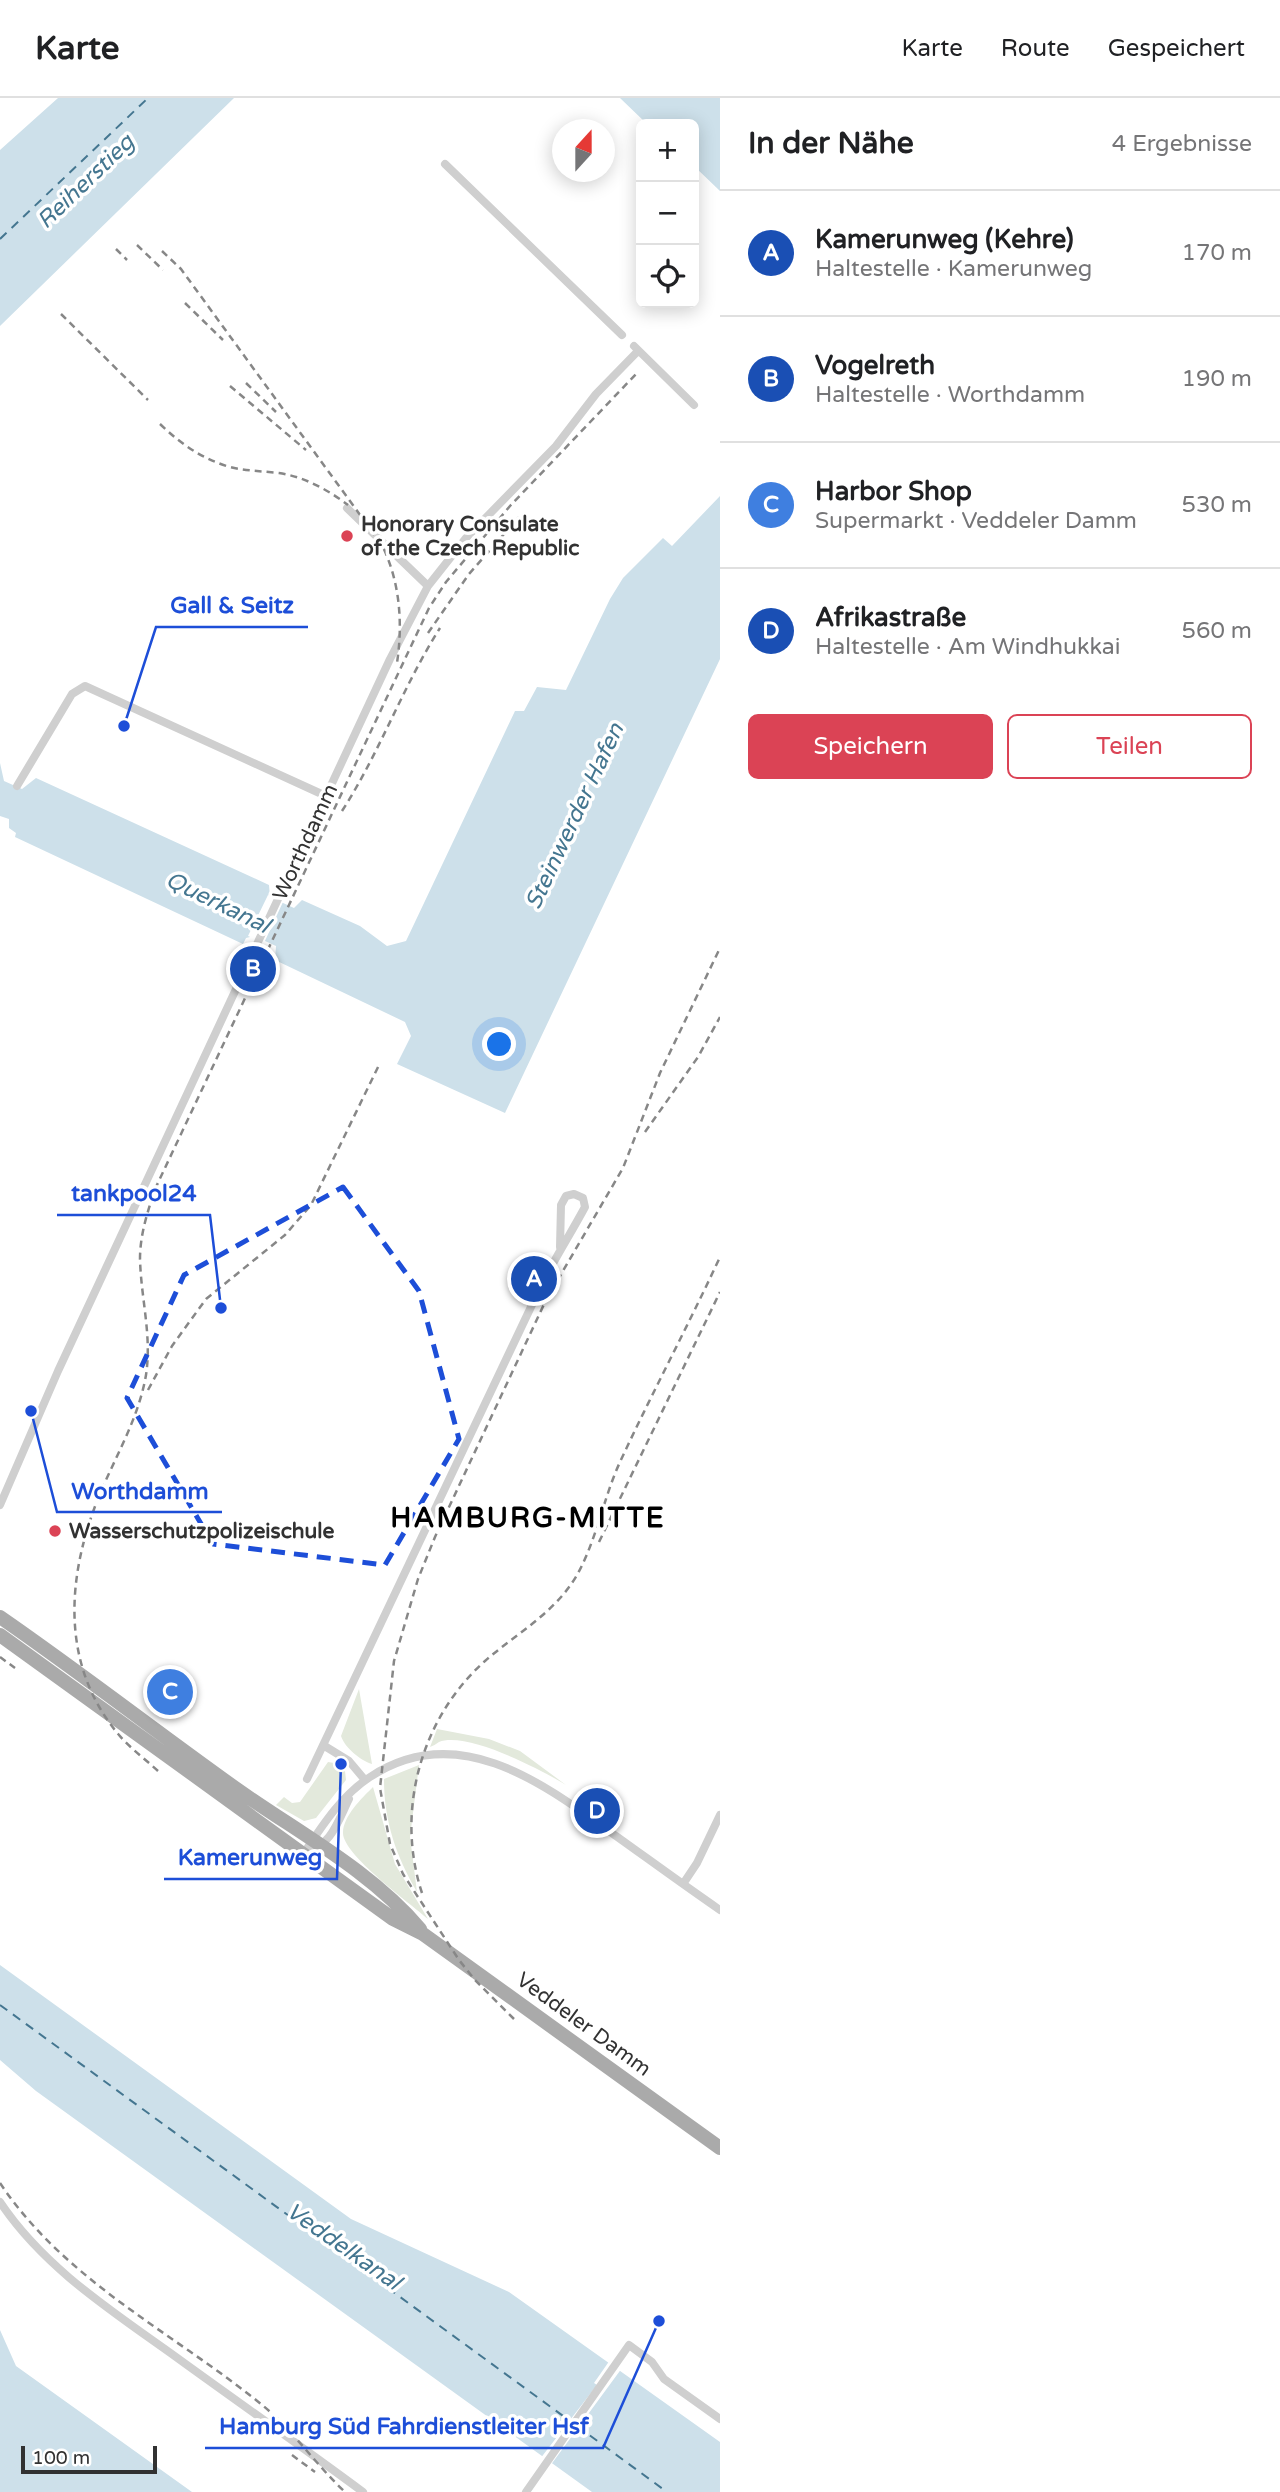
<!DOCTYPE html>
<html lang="de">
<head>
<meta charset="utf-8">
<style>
	:root { --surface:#fff; --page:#f2f2f2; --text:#202124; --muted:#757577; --line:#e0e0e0; --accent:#db4355 }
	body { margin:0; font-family:"Varela Round",sans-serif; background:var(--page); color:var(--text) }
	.controls { position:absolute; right:21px; top:21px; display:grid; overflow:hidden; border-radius:10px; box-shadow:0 4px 18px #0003 }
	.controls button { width:63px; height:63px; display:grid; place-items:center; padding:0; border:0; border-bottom:2px solid var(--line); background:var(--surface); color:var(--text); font:35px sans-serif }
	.compass { position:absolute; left:552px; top:21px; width:63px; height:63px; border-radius:50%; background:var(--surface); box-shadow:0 4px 18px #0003; rotate:21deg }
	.scale { position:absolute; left:21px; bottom:18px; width:136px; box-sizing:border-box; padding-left:7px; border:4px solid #323232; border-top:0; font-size:19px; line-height:24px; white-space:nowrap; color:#323232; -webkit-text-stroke:5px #fff; paint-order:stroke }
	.you { position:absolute; left:500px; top:947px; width:24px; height:24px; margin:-18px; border:5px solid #fff; border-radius:50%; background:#1a73e8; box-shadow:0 0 0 10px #1a73e833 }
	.badge { display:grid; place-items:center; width:46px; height:46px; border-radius:50%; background:var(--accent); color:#fff; font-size:23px; font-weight:700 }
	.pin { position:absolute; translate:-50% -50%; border:4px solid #fff; box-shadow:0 2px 7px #0006 }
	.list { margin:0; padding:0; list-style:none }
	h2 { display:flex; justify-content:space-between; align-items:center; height:91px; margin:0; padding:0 28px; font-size:30px }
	h2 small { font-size:23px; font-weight:400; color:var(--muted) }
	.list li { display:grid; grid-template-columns:46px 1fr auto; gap:21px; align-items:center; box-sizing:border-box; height:126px; padding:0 28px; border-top:2px solid var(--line) }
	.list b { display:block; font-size:26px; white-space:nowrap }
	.list p { margin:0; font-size:23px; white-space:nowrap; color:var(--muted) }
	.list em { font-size:23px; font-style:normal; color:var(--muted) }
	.actions { display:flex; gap:14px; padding:21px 28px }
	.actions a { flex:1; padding:16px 0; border:2px solid var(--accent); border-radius:10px; text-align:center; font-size:24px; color:var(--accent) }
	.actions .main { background:var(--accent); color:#fff }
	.icon { flex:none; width:38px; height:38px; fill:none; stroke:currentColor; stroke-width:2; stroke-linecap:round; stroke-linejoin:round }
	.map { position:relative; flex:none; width:720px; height:2394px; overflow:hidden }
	header { display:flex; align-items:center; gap:42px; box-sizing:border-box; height:98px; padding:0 35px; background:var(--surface); border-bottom:2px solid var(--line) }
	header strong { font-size:33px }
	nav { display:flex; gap:38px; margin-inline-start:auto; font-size:24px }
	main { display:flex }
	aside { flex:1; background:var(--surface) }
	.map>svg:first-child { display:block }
</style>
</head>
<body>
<header>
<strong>Karte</strong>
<nav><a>Karte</a><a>Route</a><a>Gespeichert</a></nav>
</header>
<main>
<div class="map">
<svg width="720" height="2394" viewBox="0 0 720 2394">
	<rect width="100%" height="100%" fill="#fff"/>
	<!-- green -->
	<path fill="#e3e9dc" d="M359 1591 372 1666C360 1662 345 1650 341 1638Z
		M437 1631 489 1641 520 1653 566 1687C542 1672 467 1633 439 1644 436 1646 433 1648 430 1649Z
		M328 1664 340 1666 345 1673 346 1682 316 1720 304 1723 276 1707 284 1699 292 1705 300 1704Z
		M419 1667 410 1739 417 1794C396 1758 384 1723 384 1681Z
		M373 1689 395 1766 428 1821C410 1805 343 1757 343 1735 343 1718 362 1700 373 1689Z"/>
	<!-- water -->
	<path fill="#cde0ea" d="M58 0H234L0 228V52Z
		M620 0H720V93L694 68V26H647Z
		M720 398V561L505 1015 397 966 411 938 405 924 275 862 276 848 254 838 246 840 243 846 15 739 16 735 9 730V721L0 718V665L4 683 22 691 36 680 269 787 270 799 294 810 302 802 360 828 387 848 406 843 515 613H524L537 589 566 592 610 501 623 480 663 440 672 448Z
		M0 1867 351 2121 509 2194 720 2344V2394H592L36 1993 0 1962Z
		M0 2232 16 2268 192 2394H0Z"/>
	<!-- pier -->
	<path fill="#fff" d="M268 797 283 804 264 845 248 838Z
		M610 2262 622 2270 550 2368 540 2361 597 2287 594 2285Z"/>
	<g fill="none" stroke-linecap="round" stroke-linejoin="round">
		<!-- ferry -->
		<path stroke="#447690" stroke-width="2" stroke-dasharray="9 7" stroke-linecap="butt" d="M0 141 148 0
			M0 1907 570 2323
			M577 2328 667 2394"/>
		<!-- minor -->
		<path stroke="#cfcfcf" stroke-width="8" d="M445 66 622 237
			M634 248 694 307
			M347 410 428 488
			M17 688 72 596 85 588 326 698
			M0 1407 58 1273 278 801 390 561 428 488 466 440 556 348 596 296 638 253
			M323 1647 349 1663 365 1682
			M307 1681 539 1192C553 1163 570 1137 585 1109L583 1100 574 1096 566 1098 561 1107 560 1149
			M304 1755C322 1728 342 1697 370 1679 459 1620 545 1687 616 1738 651 1763 685 1788 720 1812
			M304 1755C331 1749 338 1723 349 1701
			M683 1786 697 1765 720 1717
			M0 2104C44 2170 112 2213 176 2259 238 2304 301 2348 363 2394
			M526 2394 629 2247 652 2264 664 2281 720 2321"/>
		<!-- primary -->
		<path stroke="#aaa" stroke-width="14" d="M0 1519C81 1575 158 1635 238 1692 299 1735 371 1773 420 1831
			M0 1537 393 1821 423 1836 720 2050"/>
		<!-- rail -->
		<path stroke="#878787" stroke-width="2.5" stroke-dasharray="7 5" stroke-linecap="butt" d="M137 147 163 172
			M116 151 127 162
			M162 153 181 171 382 447C400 484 403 525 397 565
			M185 205 223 242
			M61 216 148 302
			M246 285 276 314
			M230 288 306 352
			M160 326C181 346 202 361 230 369 246 373 262 373 279 375 305 379 328 392 348 407
			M428 535 469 476 519 419
			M342 713C380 654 403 588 440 530
			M645 1034 698 959 720 919
			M148 1292 172 1248 206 1201 285 1137 311 1107 379 967
			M599 1444 720 1194
			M0 1559 15 1570
			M158 1673C145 1661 130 1650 119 1637 58 1565 67 1473 102 1391 118 1354 139 1318 146 1277 152 1237 141 1201 140 1161 140 1136 148 1112 156 1089L429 510 446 484 510 408 637 275
			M422 1795C395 1713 421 1620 485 1563 517 1535 555 1515 577 1477 597 1441 603 1401 620 1364 652 1295 688 1228 720 1159
			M514 1921 475 1882 459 1862 403 1776 390 1746 380 1690 394 1563 418 1481 435 1439 546 1202 623 1070 660 975 720 850
			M0 2085C64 2181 168 2232 256 2302 290 2328 314 2365 345 2394
			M292 2357 315 2374"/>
	</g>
	<!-- marked area -->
	<path fill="none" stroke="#1d4ed8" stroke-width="5" stroke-dasharray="14 9" stroke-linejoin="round" d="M343 1089 419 1193 459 1341 385 1467 213 1446 127 1300 184 1177Z"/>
	<!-- markers -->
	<g fill="#db4355" stroke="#fff" stroke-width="2.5">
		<circle cx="347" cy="438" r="7"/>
		<circle cx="55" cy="1433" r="7"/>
	</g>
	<g text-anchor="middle" stroke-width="7" stroke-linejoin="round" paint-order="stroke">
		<!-- poi labels -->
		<g font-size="21" font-weight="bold" fill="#323232" stroke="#fff" text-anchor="start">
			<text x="361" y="433">Honorary Consulate<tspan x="361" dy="24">of the Czech Republic</tspan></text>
			<text x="69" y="1440">Wasserschutzpolizeischule</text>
		</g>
		<!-- street labels -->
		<g font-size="21" fill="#323232" stroke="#fff">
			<text transform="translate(305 744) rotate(-65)" y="7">Worthdamm</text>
			<text transform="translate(584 1926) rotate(36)" y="7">Veddeler Damm</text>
		</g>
		<!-- water labels -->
		<g font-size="23" font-style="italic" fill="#447690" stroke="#fff">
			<text transform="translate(85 83) rotate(-44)" y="8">Reiherstieg</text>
			<text transform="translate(574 718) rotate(-65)" y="8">Steinwerder Hafen</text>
			<text transform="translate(218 804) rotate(26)" y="8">Querkanal</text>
			<text transform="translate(344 2148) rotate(35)" y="8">Veddelkanal</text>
		</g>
		<!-- district labels -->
		<g font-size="28" font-weight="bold" letter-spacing="2" fill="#000" stroke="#fff">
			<text x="528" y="1429">HAMBURG-MITTE</text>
		</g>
	</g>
	<!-- callouts -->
	<path fill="none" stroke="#1d4ed8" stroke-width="2.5" d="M124 628L156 529H308M221 1210L210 1117H57M31 1313L57 1414H222M341 1666L337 1781H164M659 2223L603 2350H205"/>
	<g fill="#1d4ed8" stroke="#fff" stroke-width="2.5">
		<circle cx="124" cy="628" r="7"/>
		<circle cx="221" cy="1210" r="7"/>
		<circle cx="31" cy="1313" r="7"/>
		<circle cx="341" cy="1666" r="7"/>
		<circle cx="659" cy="2223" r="7"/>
	</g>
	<g font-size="23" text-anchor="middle" font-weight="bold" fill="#1d4ed8" stroke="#fff" stroke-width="7" stroke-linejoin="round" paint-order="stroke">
		<text x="232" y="515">Gall &amp; Seitz</text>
		<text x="134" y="1103">tankpool24</text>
		<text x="140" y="1401">Worthdamm</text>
		<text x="250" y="1767">Kamerunweg</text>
		<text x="404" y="2336">Hamburg Süd Fahrdienstleiter Hsf</text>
	</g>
</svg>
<div class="controls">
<button>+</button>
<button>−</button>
<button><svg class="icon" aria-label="locate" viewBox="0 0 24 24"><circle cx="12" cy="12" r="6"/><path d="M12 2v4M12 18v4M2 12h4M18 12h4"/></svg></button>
</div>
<svg class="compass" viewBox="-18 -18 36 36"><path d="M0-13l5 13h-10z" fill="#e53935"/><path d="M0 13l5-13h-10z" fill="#757577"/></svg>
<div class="scale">100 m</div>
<div class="you"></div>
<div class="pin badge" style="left:534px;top:1181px;background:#1a4fb4">A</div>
<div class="pin badge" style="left:253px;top:871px;background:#1a4fb4">B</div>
<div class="pin badge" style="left:170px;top:1594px;background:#3f7fe0">C</div>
<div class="pin badge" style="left:597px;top:1713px;background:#1a4fb4">D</div>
</div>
<aside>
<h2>In der Nähe<small>4 Ergebnisse</small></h2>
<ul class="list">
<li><span class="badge" style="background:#1a4fb4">A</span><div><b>Kamerunweg (Kehre)</b><p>Haltestelle · Kamerunweg</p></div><em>170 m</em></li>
<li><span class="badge" style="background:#1a4fb4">B</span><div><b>Vogelreth</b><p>Haltestelle · Worthdamm</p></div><em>190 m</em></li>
<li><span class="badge" style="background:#3f7fe0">C</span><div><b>Harbor Shop</b><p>Supermarkt · Veddeler Damm</p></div><em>530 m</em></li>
<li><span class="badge" style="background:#1a4fb4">D</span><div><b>Afrikastraße</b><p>Haltestelle · Am Windhukkai</p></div><em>560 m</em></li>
</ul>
<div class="actions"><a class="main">Speichern</a><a>Teilen</a></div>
</aside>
</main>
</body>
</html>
